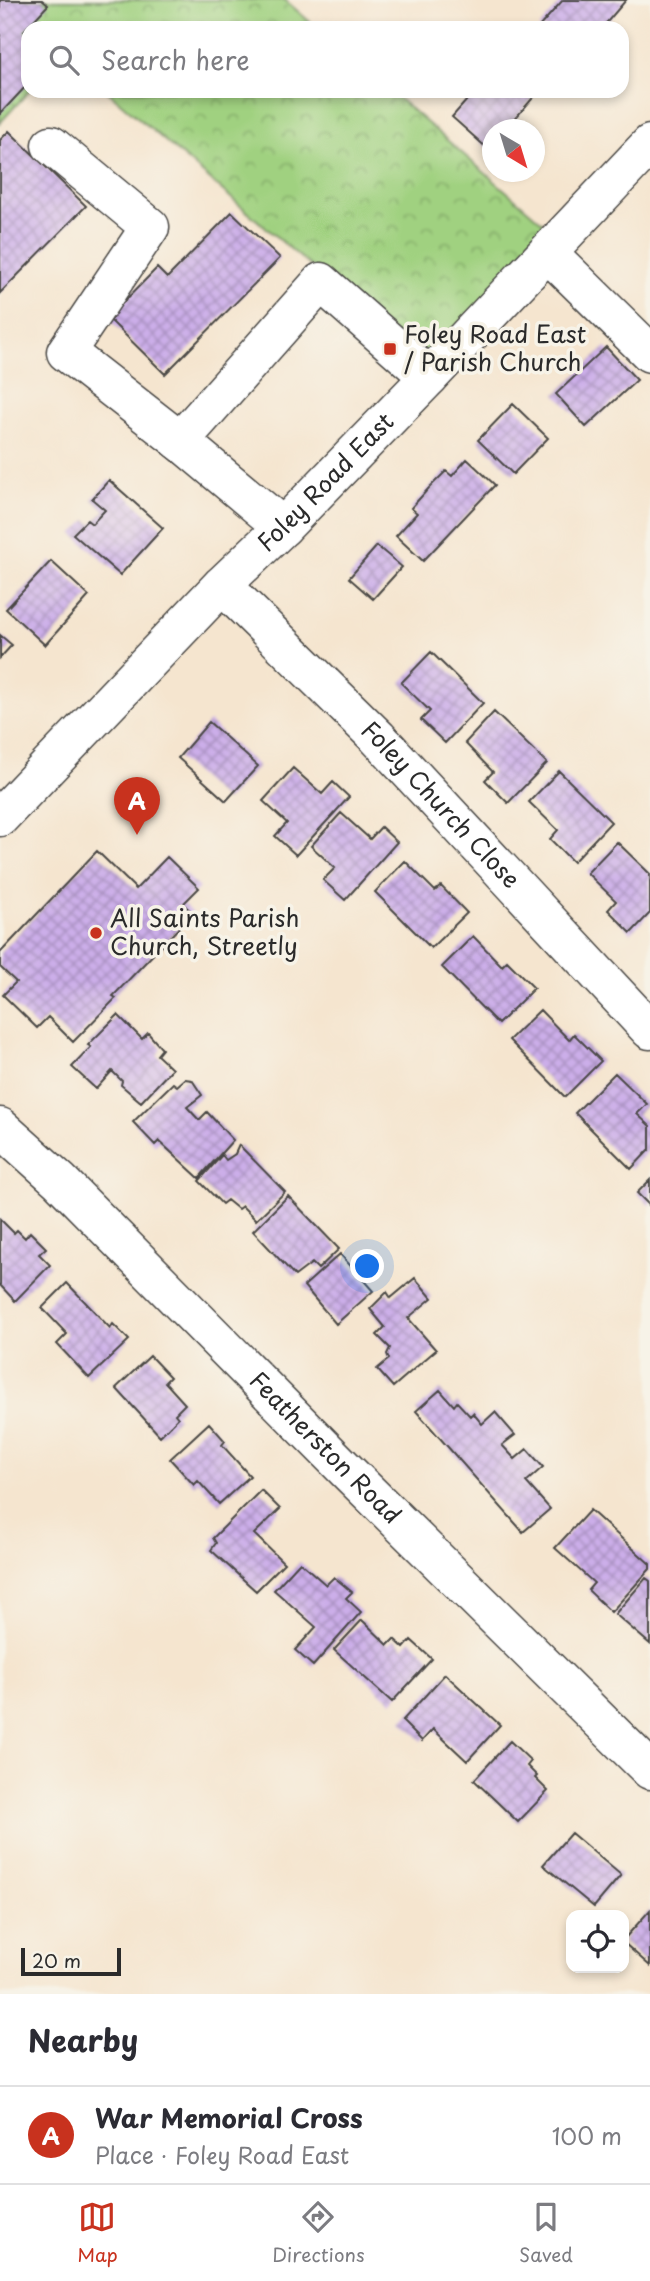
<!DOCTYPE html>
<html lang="en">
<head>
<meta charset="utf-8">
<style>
	:root { --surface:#fff; --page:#f2f2f3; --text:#2b2b33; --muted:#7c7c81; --line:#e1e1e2; --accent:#c8321e }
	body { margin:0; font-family:"Playpen Sans",sans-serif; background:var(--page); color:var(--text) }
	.controls { position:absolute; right:21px; bottom:21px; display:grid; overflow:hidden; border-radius:14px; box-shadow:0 4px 10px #0003 }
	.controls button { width:63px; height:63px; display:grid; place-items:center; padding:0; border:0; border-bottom:2px solid var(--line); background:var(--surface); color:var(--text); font:35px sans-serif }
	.compass { position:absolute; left:482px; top:119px; width:63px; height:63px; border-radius:50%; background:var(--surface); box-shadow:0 4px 10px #0003; rotate:142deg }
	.scale { position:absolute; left:21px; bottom:18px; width:100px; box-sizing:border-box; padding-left:7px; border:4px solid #2b2b2b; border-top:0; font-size:19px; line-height:24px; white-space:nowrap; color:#2b2b2b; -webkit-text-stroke:5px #f7f3e8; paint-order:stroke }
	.you { position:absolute; left:368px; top:1267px; width:24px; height:24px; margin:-18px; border:5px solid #fff; border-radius:50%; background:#1a73e8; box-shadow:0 0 0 10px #1a73e833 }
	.badge { display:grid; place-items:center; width:46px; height:46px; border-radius:50%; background:var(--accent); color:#fff; font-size:23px; font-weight:700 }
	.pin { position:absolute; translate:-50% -58px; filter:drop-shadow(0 2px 4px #0008) }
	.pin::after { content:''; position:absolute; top:37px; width:24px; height:21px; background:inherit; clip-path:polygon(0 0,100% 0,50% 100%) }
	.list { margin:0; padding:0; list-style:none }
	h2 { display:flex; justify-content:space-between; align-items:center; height:91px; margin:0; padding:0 28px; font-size:30px }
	h2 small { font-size:23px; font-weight:400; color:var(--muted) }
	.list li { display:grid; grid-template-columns:46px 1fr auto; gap:21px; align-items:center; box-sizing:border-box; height:98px; padding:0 28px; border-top:2px solid var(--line) }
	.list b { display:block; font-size:26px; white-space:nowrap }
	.list p { margin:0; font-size:23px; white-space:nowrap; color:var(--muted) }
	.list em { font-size:23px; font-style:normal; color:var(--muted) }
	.icon { flex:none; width:38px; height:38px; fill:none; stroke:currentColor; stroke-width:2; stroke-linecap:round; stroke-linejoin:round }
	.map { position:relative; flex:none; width:650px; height:1994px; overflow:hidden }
	.search { position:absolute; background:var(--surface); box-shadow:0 4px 10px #0003; left:21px; right:21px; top:21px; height:77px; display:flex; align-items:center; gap:18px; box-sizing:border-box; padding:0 24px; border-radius:21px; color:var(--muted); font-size:26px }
	.sheet { height:189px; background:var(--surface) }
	nav { display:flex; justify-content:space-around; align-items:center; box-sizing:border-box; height:98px; border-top:2px solid var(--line); background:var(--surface); font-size:19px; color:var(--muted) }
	nav a { display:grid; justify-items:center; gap:4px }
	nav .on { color:var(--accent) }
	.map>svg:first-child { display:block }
</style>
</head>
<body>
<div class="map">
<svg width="650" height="1994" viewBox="0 0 650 1994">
	<defs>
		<pattern id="park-crowns" width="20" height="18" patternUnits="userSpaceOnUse" patternTransform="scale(1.75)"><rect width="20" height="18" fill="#a0d180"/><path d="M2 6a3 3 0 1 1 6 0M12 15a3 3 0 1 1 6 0" fill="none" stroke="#83aa69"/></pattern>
		<pattern id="building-cross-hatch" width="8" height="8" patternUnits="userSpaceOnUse" patternTransform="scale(1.75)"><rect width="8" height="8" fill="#ccaee9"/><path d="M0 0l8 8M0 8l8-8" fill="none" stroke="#a68ebd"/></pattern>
	</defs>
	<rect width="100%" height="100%" fill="#f7f3e8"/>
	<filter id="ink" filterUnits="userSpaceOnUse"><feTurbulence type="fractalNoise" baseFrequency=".0143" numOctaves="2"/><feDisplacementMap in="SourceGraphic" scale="14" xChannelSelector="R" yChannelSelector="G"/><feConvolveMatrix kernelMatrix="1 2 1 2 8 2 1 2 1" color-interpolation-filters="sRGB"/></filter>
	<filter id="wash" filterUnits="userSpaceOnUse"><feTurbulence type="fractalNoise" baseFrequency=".00686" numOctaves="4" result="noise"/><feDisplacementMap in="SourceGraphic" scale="28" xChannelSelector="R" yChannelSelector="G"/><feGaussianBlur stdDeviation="1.57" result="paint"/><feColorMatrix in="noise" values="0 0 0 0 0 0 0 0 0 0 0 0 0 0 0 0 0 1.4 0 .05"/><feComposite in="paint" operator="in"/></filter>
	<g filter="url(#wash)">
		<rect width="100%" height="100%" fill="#f5e5cf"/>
		<!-- park -->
		<path fill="url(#park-crowns)" stroke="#667e56" stroke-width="2" d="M0 0H285L317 28H28L29 91 0 123Z
			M107 91H390L556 234 430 369Z"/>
		<g id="blocks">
			<!-- building -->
			<path fill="url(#building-cross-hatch)" d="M0 0H42L48 5 24 31 28 35V84L0 114Z
				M563 0H626L602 28H538Z
				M475 91H539L505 130H492V144L488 149 452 117Z
				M9 131 86 206 0 293V140Z
				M232 212 280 258 165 374 108 318 157 268 167 278Z
				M606 347 637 380 586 427 556 394Z
				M513 404 548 438 513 474 478 440Z
				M467 459 495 485 423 561 396 536 417 513 411 508 429 488 446 471 452 476Z
				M109 480 163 528 120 575 73 534 87 520 92 524 105 510 92 499Z
				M377 546 402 567 373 599 349 578Z
				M51 561 89 596 45 645 6 609Z
				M0 635 12 645 0 658Z
				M431 652 483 703 445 743 421 720 430 711 401 683Z
				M494 712 547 763 508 803 485 780 493 772 465 743Z
				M209 722 258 766 226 801 178 758Z
				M293 768 322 794 333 782 349 797 296 855 275 836 287 823 263 801Z
				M559 771 611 822 573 862 550 839 558 830 529 802Z
				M341 813 370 839 381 827 397 842 345 900 323 880 335 868 311 846Z
				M617 842 650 874V913L631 933 608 910 616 901 587 873Z
				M97 851 136 889 167 857 199 888 183 904 193 913 113 996 116 998 73 1042 48 1017 37 1028 3 995 16 982 0 967V953Z
				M405 861 435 891 441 886 467 913 431 948 375 892Z
				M473 936 502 966 507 961 534 988 498 1024 442 967Z
				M540 1010 569 1040 574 1034 601 1061 565 1097 509 1040Z
				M118 1015 142 1039 148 1033 162 1049 157 1055 172 1069 141 1102 121 1085 122 1081 112 1071 96 1089 72 1067 91 1047 88 1045Z
				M615 1073 647 1104 637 1114 650 1126V1149L631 1169 575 1113Z
				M185 1079 192 1080 202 1095 187 1107 199 1120 207 1112 233 1140 199 1178 159 1141 155 1145 133 1122 173 1083 177 1086Z
				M239 1145 285 1192 256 1220 242 1206 238 1209 227 1200 222 1204 199 1181 222 1155 226 1160 235 1154Z
				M650 1180V1206L637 1193Z
				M288 1196 339 1249 318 1269 312 1263 295 1276 253 1231Z
				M0 1219 14 1233 17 1230 25 1238 30 1232 46 1248 39 1254 50 1265 15 1301 0 1285Z
				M340 1254 373 1291 336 1324 304 1286Z
				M415 1278 432 1298 408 1318 436 1350 393 1387 377 1369 389 1359 387 1354 390 1348 377 1335 385 1327 370 1309 387 1292 391 1298Z
				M67 1283 110 1328 113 1324 129 1340 89 1378 57 1344 67 1334 42 1308Z
				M150 1356 170 1377 165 1382 185 1404 175 1414 178 1418 160 1436 116 1388Z
				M440 1390 454 1406 457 1402 470 1416 473 1413 482 1424 495 1412 515 1435 502 1445 515 1459 527 1449 543 1467 526 1482 550 1509 523 1532 416 1411Z
				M209 1423 225 1441 222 1445 250 1476 219 1504 198 1481 194 1485 170 1459Z
				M261 1490 280 1509 254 1534 284 1563 256 1591 211 1550 216 1543 213 1538Z
				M590 1510 650 1564V1569L611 1612 588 1590 594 1583 555 1548Z
				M300 1562 326 1585 334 1577 352 1592 346 1598 361 1612 313 1666 295 1650 316 1627 274 1590Z
				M646 1578 650 1581V1644L615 1614Z
				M362 1620 388 1645 394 1639 404 1648 411 1640 432 1659 392 1702 334 1650Z
				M445 1674 500 1725 467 1761 433 1729 422 1741 402 1721Z
				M510 1741 531 1761 527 1766 537 1776 535 1778 548 1791 518 1822 474 1780Z
				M571 1833 621 1875 594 1907 543 1865Z
				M650 1910V1966L624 1943V1939Z"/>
		</g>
	</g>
	<g filter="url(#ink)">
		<use href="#blocks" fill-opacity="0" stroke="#494744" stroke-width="2"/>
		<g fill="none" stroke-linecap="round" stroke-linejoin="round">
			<!-- minor casing -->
			<g stroke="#494744" stroke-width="41">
				<g id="minor">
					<path d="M51 145 150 227 66 352 180 441 283 527"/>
					<path d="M548 253 650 353"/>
					<path d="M180 441 321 282 429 377"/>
					<path id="s1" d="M222 585 378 738 650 1030"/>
					<path id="s2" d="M0 1127 60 1181 350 1474 650 1770"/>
				</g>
			</g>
			<!-- major casing -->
			<g stroke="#494744" stroke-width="41">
				<g id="major">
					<path id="s3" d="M0 817 222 585 283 527 429 377 650 144"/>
				</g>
			</g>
			<!-- minor -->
			<use href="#minor" stroke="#fff" stroke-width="38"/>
			<!-- major -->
			<use href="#major" stroke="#fff" stroke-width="38"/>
		</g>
	</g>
	<!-- markers -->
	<g fill="#c8321e" stroke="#f7f3e8" stroke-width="2.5">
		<rect x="383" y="342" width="14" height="14" rx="3.5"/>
		<circle cx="96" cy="933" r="7"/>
	</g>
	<g text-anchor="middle" stroke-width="7" stroke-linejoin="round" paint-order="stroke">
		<!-- poi labels -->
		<g font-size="24" fill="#2b2b2b" stroke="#f7f3e8" text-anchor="start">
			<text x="404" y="343">Foley Road East<tspan x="404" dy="28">/ Parish Church</tspan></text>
			<text x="110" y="927">All Saints Parish<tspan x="110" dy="28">Church, Streetly</tspan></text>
		</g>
		<!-- street labels -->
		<g font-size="24" fill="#2b2b2b" stroke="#f7f3e8">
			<text dy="8" stroke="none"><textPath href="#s3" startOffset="467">Foley Road East</textPath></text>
			<text dy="8" stroke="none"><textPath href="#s1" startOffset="310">Foley Church Close</textPath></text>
			<text dy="8" stroke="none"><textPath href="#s2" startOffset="457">Featherston Road</textPath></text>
		</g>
	</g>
</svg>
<div class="controls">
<button><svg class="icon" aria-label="locate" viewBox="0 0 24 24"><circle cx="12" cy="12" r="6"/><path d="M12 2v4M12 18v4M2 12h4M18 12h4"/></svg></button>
</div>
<svg class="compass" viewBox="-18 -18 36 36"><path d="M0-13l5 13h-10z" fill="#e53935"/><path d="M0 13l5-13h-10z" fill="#7c7c81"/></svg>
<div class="scale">20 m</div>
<div class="you"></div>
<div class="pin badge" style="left:137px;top:835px">A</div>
<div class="search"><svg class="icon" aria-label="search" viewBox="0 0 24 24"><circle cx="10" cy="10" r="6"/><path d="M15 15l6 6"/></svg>Search here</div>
</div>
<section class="sheet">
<h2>Nearby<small></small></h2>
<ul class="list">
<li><span class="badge">A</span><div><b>War Memorial Cross</b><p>Place · Foley Road East</p></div><em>100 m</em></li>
</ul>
</section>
<nav>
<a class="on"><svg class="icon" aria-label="map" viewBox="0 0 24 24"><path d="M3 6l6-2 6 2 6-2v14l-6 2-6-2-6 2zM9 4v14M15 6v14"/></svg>Map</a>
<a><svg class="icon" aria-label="directions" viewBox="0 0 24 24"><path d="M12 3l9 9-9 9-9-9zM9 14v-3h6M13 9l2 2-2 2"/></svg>Directions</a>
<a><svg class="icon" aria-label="saved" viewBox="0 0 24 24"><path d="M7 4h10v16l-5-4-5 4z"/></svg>Saved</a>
</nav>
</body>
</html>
